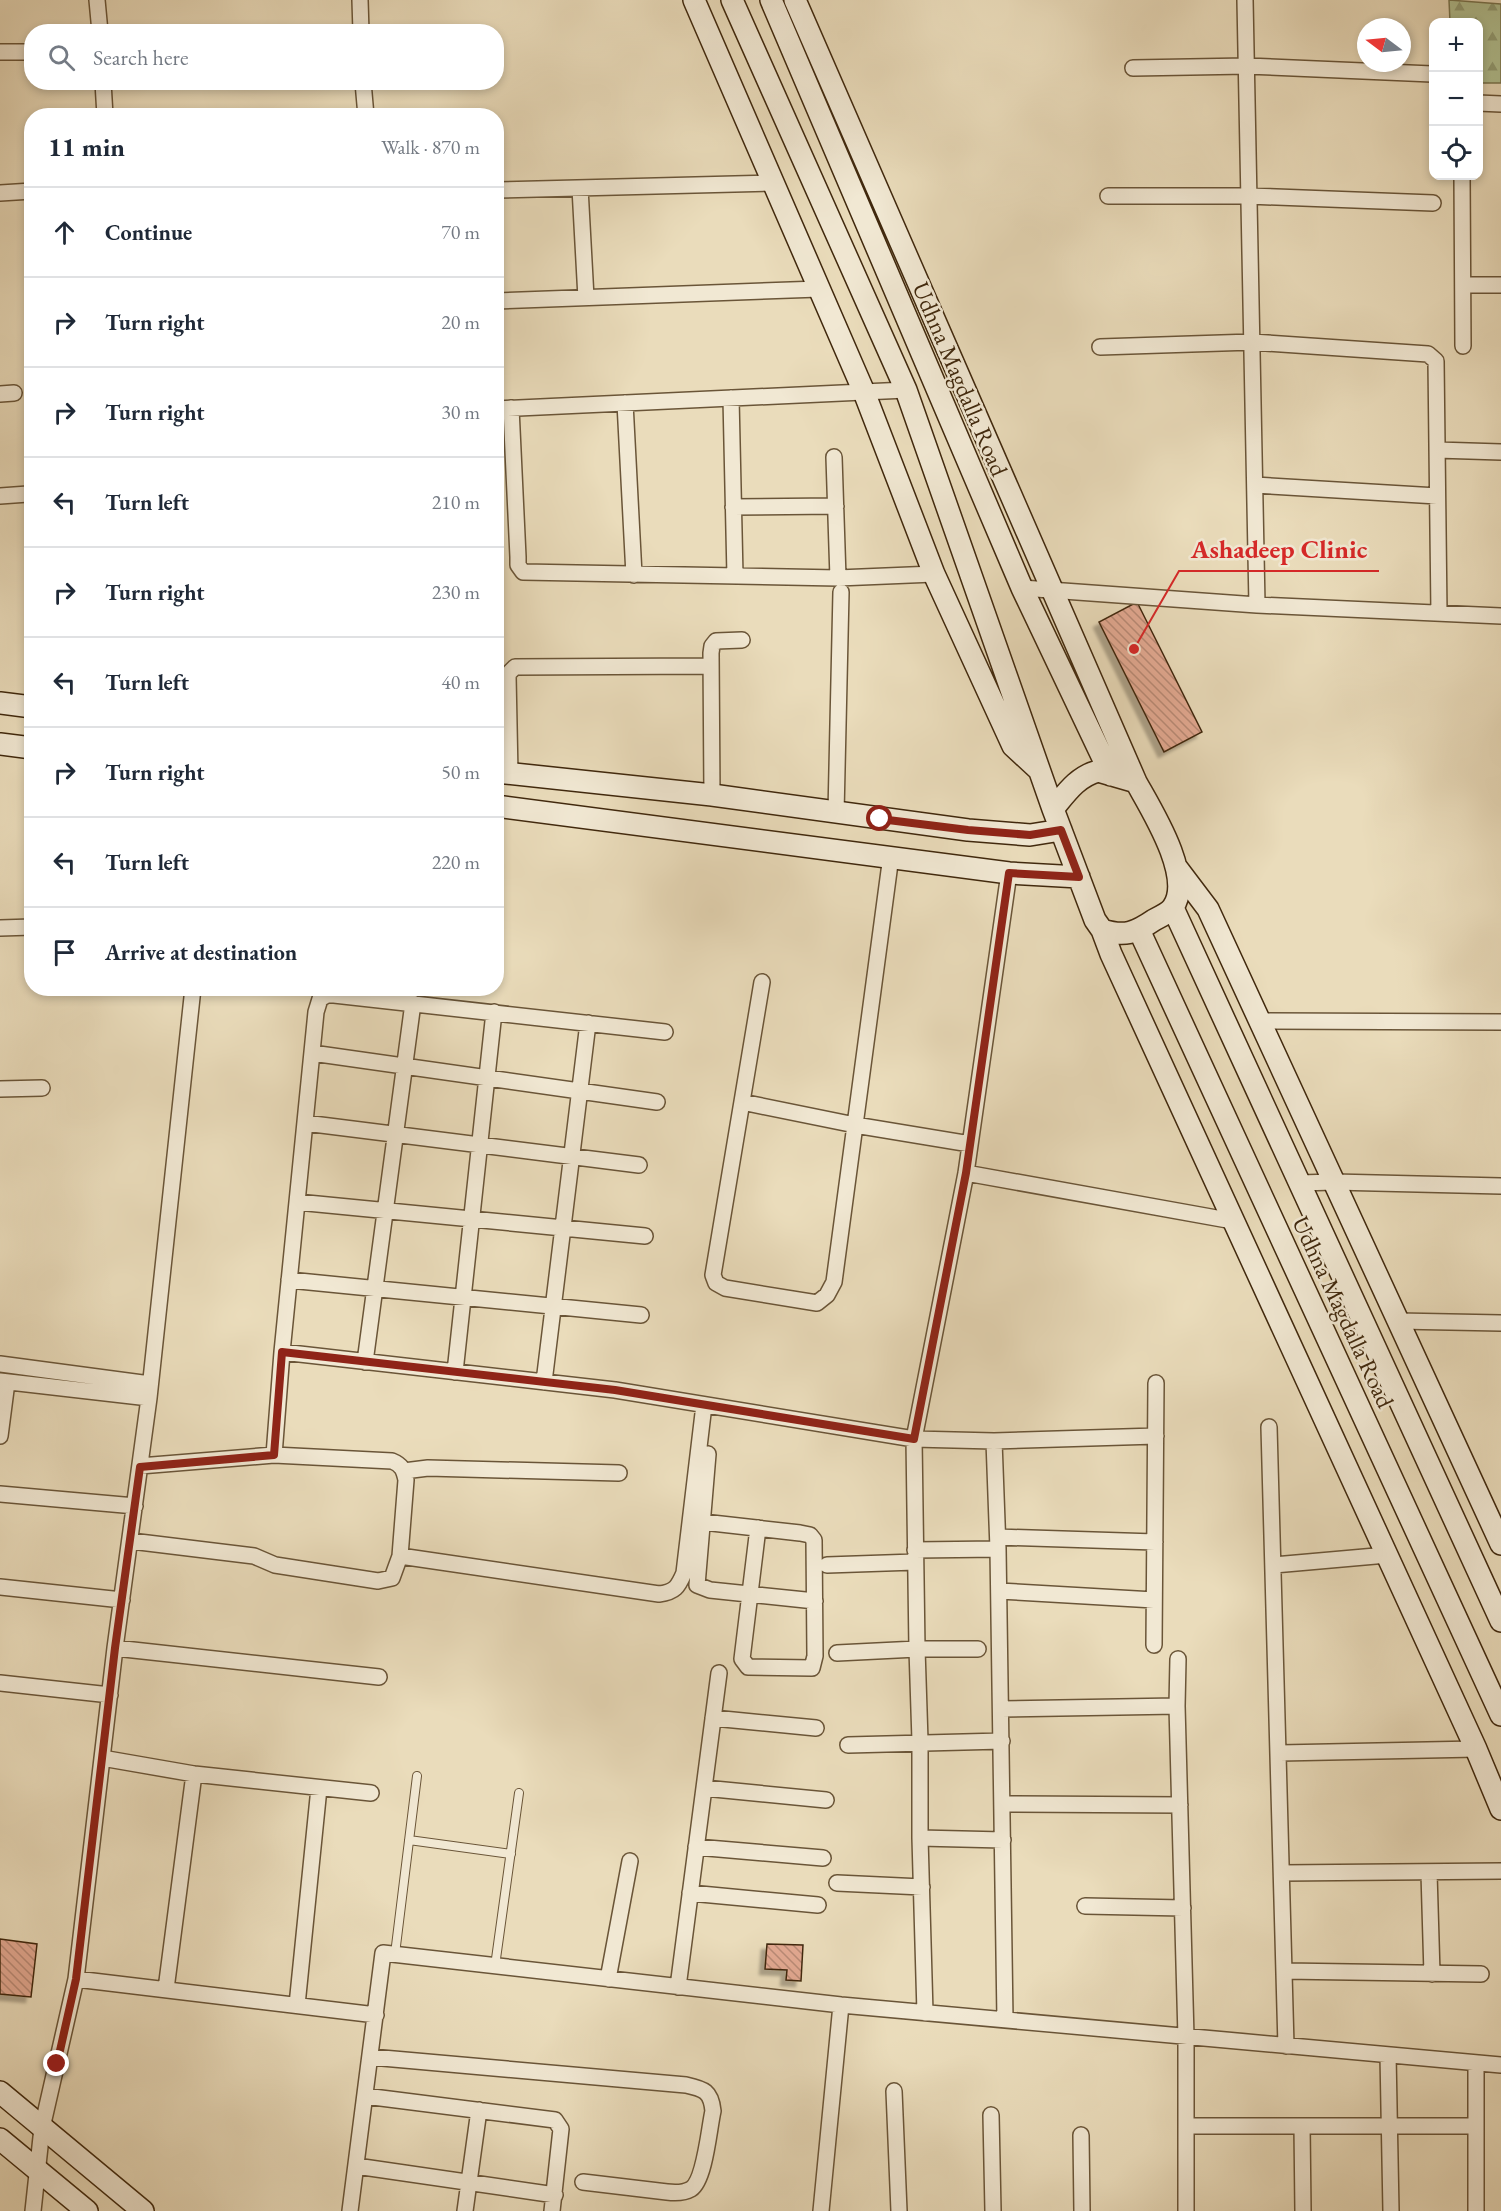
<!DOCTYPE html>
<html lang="en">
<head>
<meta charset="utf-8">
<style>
	:root { --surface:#fff; --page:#f2f2f3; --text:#1f2937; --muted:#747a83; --line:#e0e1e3 }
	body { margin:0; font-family:"EB Garamond",serif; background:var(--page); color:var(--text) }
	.controls { position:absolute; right:18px; top:18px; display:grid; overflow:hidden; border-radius:12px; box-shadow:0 3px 9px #0003 }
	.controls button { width:54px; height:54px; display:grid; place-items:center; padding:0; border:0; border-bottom:2px solid var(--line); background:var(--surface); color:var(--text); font:30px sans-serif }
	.compass { position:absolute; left:1357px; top:18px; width:54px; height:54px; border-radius:50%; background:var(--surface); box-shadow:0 3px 9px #0003; rotate:286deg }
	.stop { position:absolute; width:18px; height:18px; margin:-14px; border:4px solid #8f2418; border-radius:50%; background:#fff }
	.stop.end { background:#8f2418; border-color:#fff; box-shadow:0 2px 6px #0008 }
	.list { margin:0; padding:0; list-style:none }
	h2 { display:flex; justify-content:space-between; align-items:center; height:78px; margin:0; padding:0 24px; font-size:26px }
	h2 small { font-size:20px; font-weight:400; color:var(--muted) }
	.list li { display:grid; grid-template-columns:39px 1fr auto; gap:18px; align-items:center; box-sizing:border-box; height:90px; padding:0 24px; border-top:2px solid var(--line) }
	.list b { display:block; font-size:22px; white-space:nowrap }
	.list em { font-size:20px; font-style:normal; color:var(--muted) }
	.icon { flex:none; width:33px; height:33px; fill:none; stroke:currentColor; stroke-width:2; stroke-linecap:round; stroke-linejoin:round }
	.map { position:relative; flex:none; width:1501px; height:2211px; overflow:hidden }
	.search { position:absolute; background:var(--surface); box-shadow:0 3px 9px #0003; left:24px; top:24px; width:480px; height:66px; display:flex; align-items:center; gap:15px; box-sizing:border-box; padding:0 21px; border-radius:24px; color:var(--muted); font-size:22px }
	.panel { position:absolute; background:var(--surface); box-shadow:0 3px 9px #0003; left:24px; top:108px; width:480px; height:888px; border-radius:24px }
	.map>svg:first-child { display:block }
</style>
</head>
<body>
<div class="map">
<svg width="1501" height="2211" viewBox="0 0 1501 2211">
	<defs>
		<pattern id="forest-firs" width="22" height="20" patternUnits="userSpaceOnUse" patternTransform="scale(1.5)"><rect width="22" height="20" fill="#b2c293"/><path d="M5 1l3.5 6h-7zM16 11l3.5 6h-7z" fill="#929e76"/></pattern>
		<pattern id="building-back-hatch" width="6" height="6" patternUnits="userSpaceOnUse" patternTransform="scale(1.5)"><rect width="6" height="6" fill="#e3a992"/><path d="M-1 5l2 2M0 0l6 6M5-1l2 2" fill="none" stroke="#b98a76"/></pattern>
		<filter id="shadow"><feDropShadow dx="-5.5" dy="5.5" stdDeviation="1.5" flood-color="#0004"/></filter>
	</defs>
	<rect width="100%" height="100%" fill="#eadcbb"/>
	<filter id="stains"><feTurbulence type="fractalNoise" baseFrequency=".00333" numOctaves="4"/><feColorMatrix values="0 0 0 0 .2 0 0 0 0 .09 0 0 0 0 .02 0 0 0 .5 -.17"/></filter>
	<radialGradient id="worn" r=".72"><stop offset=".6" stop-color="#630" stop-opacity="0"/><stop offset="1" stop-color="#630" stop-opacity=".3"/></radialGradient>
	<!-- forest -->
	<path fill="url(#forest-firs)" stroke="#797550" stroke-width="1.5" d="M1449 0 1501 4V83H1479L1478 22H1450Z"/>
	<!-- building -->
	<path fill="url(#building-back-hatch)" stroke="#40280d" stroke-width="1.5" filter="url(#shadow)" d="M1137 602 1202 732 1164 752 1099 622Z
		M0 1939 37 1944 31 1997 0 1994Z
		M767 1944 803 1945 801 1981 786 1980 787 1970 765 1969Z"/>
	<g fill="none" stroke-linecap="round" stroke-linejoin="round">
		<!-- lane casing -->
		<g stroke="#6a5538" stroke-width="10">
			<path id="lane" d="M409 1840 511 1854
				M395 1954 417 1776
				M495 1966 519 1793"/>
		</g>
		<!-- street casing -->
		<g stroke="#6a5538" stroke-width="18">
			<path id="street" d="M97 0 100 32
				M360 0 361 32
				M1245 0 1257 605
				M0 52H32
				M1133 68 1247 66 1432 74
				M103 82 105 116
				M363 82 366 116
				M1478 103 1501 104
				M1462 176 1463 346
				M580 188 586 298
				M496 190 774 183
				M0 193 32 191
				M1108 196H1249L1433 203
				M1463 285H1501
				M496 301 819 289
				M1100 347 1252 342 1428 354 1436 361 1439 613
				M0 394 14 393
				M731 398 735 576
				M625 403 634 575
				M511 408 518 557V565L523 572 838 578 934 574
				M496 409 906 390
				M1437 450 1501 452
				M834 457 838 578
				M1255 485 1437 496
				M0 496 28 494
				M733 507 836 506
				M1022 588 1257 605 1501 616
				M510 774 508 676 510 672 515 667 709 666
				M712 795 711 653 712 646 716 641 742 640
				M836 813 841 592
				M0 928 32 927
				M762 982 713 1275 716 1283 725 1288 817 1303 827 1295 834 1282 891 856
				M1259 1021 1501 1022
				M312 1053 657 1102
				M0 1089 42 1088
				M742 1102 855 1125 970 1144
				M305 1123 639 1165
				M966 1173 1233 1221
				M1300 1183 1334 1182 1501 1186
				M297 1202 645 1236
				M289 1280 641 1315
				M1398 1321 1501 1323
				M282 1352 615 1390 914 1439 994 1441 1156 1436
				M365 1362 413 1003
				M0 1364 150 1384
				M455 1372 494 1012
				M0 1381 149 1398
				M544 1382 588 1023
				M1269 1427 1286 2046
				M0 1436 7 1382
				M994 1441 998 1549 1005 2020
				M708 1454 697 1585 710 1590 815 1601
				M274 1455 282 1352 316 1012 320 999 327 995H334L665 1032
				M404 1471 428 1468 619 1473
				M0 1494 135 1506
				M703 1522 800 1533 810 1535 814 1540 815 1656 812 1668 748 1667 742 1659 758 1528
				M998 1537 1155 1542
				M131 1541 254 1556 275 1565 378 1581 392 1578 400 1556 406 1480C404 1470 402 1465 392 1461L274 1455 140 1466
				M915 1550 998 1549
				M400 1556 659 1594C675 1592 678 1587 684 1573L704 1405
				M827 1565 915 1562
				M1274 1565 1387 1555
				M0 1587 122 1600
				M999 1591 1154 1600
				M1154 1645 1156 1383
				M115 1648 379 1677
				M837 1653 917 1649H978
				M1178 1659 1177 1706 1186 2037V2211
				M0 1683 110 1695
				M1001 1709 1177 1706
				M713 1718 816 1728
				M848 1745 1002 1741
				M1280 1753 1476 1749
				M102 1758 194 1774 371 1793
				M704 1788 826 1800
				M1003 1804 1180 1805
				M920 1838 1003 1840
				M696 1847 823 1858
				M1283 1873 1501 1871
				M1429 1873 1432 1974
				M837 1883 922 1887
				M690 1893 818 1905
				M1085 1906 1183 1908
				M1285 1971 1481 1974
				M76 1979 376 2015
				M608 1979 630 1861
				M678 1987 719 1673
				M166 1989 194 1774
				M297 2005 319 1788
				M925 2013 920 1838V1741L917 1649 914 1439 966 1173 1009 873
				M1388 2055 1391 2211
				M371 2057 686 2085C704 2089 711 2091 713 2111 709 2128 705 2180 691 2189 684 2193 675 2193 667 2192L583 2182
				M894 2091 899 2211
				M365 2096 555 2120 561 2129 552 2211
				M991 2115 993 2211
				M1186 2126H1475
				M1302 2126 1303 2211
				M1081 2135 1082 2211
				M356 2166 555 2195
				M33 2211 42 2128 76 1979 115 1648 149 1398 193 988
				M350 2211 383 1953 841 2005 1501 2065
				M465 2211 479 2110
				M821 2211 841 2005
				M1476 2211V2063"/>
		</g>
		<!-- secondary casing -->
		<g stroke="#40280d" stroke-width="24">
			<path id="secondary" d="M694 0 864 392 934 574 1013 746 1039 770
				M732 0 906 390 1053 809
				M771 0 1022 588 1111 775
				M795 0 1136 782
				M0 703 32 707
				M0 744 32 748
				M1098 771 1136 782C1151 809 1194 877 1173 907 1170 912 1160 917 1154 920 1135 933 1125 937 1102 930L1095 920 1053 809C1067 792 1077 777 1098 771Z
				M496 772 712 795 968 830 1030 835 1061 830
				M496 806 1009 873 1079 877
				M1177 868 1208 909 1501 1544
				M1173 908 1501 1621
				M1102 930 1111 954 1476 1749 1501 1809
				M1139 930 1501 1715
				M0 2092 143 2211
				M0 2139 87 2211"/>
		</g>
		<!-- lane -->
		<use href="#lane" stroke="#f1e8d3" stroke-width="8"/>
		<!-- street -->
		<use href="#street" stroke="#f1e8d3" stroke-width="15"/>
		<!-- secondary -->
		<use href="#secondary" stroke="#f1e8d3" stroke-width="21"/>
	</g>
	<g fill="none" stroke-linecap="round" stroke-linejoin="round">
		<!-- route -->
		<path stroke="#8f2418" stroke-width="8" d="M57 2064 76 1979 115 1648 140 1467 274 1455 282 1352 615 1390 914 1439 966 1173 1009 873 1079 877 1061 830 1030 835 968 830 880 819"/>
	</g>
	<g text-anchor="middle" stroke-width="5" stroke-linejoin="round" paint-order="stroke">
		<!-- street labels -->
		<g font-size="24" fill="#40280d" stroke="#f1e8d3">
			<text transform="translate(960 379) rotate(67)" y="8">Udhna Magdalla Road</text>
			<text transform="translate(1343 1312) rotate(65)" y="8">Udhna Magdalla Road</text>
		</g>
	</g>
	<!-- callouts -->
	<path fill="none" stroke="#d62828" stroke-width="2" d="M1134 649L1179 571H1379"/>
	<circle fill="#d62828" stroke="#f1e8d3" stroke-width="2" cx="1134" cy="649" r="6"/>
	<g font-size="26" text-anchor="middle" font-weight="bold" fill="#d62828" stroke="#f1e8d3" stroke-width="5" stroke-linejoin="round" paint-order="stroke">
		<text x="1279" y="558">Ashadeep Clinic</text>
	</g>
	<rect width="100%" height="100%" filter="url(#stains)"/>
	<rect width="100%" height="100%" fill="url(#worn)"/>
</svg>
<div class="controls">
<button>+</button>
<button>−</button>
<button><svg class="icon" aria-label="locate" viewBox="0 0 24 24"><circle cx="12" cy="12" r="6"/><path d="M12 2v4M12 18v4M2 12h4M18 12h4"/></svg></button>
</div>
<svg class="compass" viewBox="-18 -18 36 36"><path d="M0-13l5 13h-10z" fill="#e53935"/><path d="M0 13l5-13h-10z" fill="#747a83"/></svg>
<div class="stop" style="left:880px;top:819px"></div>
<div class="stop end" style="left:57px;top:2064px"></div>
<div class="search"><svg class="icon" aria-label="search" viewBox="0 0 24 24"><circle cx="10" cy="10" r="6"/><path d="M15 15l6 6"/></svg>Search here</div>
<section class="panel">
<h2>11 min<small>Walk · 870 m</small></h2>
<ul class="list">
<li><svg class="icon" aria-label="ahead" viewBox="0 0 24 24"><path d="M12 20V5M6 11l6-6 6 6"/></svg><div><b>Continue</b></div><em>70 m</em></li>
<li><svg class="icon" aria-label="right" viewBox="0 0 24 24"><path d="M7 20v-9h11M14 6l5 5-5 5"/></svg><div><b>Turn right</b></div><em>20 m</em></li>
<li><svg class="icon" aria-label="right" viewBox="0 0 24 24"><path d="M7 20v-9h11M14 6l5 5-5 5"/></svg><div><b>Turn right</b></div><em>30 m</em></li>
<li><svg class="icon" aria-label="left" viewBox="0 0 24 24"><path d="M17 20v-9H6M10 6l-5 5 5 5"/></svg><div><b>Turn left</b></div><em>210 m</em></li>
<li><svg class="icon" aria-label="right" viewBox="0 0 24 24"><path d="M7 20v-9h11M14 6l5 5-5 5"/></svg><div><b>Turn right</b></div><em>230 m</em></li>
<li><svg class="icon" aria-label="left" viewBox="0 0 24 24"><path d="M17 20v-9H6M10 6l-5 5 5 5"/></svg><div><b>Turn left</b></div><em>40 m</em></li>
<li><svg class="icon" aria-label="right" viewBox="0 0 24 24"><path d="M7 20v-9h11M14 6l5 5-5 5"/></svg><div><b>Turn right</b></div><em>50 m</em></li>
<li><svg class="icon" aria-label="left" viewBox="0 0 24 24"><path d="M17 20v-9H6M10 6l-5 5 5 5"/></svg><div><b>Turn left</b></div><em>220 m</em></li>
<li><svg class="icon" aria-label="arrive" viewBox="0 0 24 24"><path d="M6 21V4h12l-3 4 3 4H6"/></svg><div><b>Arrive at destination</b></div></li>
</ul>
</section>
</div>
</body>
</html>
